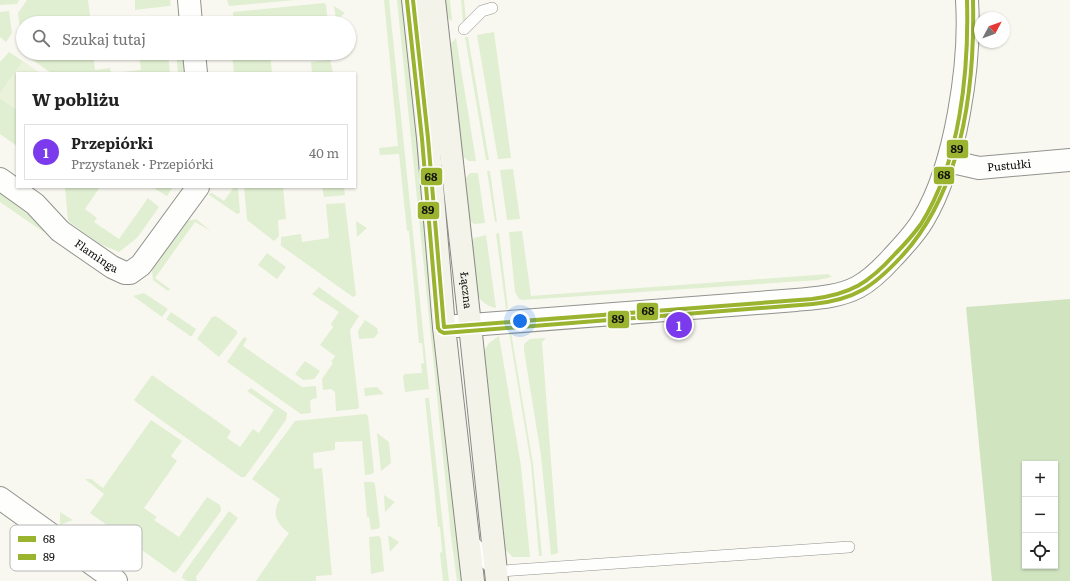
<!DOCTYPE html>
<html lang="pl">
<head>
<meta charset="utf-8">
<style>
	:root { --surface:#fff; --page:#f2f2f2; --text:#222; --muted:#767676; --line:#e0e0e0; --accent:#7c3aed }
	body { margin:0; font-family:Literata,serif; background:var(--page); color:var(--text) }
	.controls { position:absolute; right:12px; bottom:12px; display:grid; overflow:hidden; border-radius:0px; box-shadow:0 1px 3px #0004 }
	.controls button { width:36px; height:36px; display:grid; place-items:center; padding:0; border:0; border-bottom:1px solid var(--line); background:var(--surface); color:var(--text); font:20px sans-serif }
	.compass { position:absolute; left:974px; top:12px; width:36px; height:36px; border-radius:50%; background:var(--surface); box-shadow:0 1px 3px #0004; rotate:49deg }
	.you { position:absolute; left:520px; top:321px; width:14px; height:14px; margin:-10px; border:3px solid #fff; border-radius:50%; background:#1a73e8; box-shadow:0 0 0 6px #1a73e833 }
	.badge { display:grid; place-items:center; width:26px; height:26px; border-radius:50%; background:var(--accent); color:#fff; font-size:13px; font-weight:700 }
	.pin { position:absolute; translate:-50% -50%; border:2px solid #fff; box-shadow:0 1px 4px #0006 }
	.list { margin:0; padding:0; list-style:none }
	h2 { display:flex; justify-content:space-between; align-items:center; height:52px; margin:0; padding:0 16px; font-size:17px }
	h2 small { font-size:13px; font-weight:400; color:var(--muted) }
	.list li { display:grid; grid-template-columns:26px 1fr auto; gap:12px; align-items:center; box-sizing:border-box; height:56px; margin:0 8px 8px; padding:0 8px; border:1px solid var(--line); border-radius:0px }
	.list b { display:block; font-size:15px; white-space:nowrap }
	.list p { margin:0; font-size:13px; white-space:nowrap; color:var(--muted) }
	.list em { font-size:13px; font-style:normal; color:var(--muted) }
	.icon { flex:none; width:22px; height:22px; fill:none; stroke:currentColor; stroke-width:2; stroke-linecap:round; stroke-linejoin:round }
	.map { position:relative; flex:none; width:1070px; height:581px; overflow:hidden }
	.search { position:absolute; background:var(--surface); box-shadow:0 1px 3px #0004; left:16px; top:16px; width:340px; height:44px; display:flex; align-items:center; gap:10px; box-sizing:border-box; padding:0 14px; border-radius:22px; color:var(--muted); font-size:15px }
	.panel { position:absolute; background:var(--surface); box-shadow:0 1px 3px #0004; left:16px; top:72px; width:340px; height:116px; border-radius:0px }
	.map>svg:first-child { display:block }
</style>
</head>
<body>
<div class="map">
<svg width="1070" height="581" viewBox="0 0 1070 581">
	<rect width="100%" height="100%" fill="#f9f8f0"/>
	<!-- green -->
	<path fill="#e0eed1" d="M0 0H19L17 4 0 5Z
		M27 0H88L91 23H23V53L18 13Z
		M135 0H170L171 5 169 6 135 10Z
		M227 0H295L229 6Z
		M384 0H389L429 389 405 392 403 376 405 374 422 373 421 364 424 363 422 343H419L409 231H407L399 154 380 155 379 148 398 146Z
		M397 0H404L465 581H457L451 536Z
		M443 0H450L452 21 445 16Z
		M461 0H464L466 20 463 22Z
		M324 3 326 5 328 23H309V21L230 23 233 22V12Z
		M334 6 345 13 336 20Z
		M9 11 12 33 6 42 0 37V12Z
		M170 17 172 19 171 23H136V20Z
		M494 32 511 158 498 159 477 35Z
		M465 37H468L489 160H486Z
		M456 38 476 161H469L459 154 448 47Z
		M9 52 23 61 0 94V62Z
		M23 53H93L95 70 110 68 111 73H51Z
		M139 53H168L170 73H114L141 70Z
		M176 53H183L185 73H178Z
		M232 53H270L272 73H234Z
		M330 60 333 73H312L311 62Z
		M0 98 17 110V146L0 134Z
		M513 169 520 219 507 220 500 170Z
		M487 171H490L497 222H495Z
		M470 173H478L485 223 474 224 466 217 462 183Z
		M65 187H100L85 209 97 218 94 222 119 239 148 198 159 207 137 238 119 252 100 244 68 221Z
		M156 187H173L167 196 155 189Z
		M234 187H238L240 213 237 214 208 194 212 193 224 201Z
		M244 187H283L286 219 278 220 279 236 274 241 247 220Z
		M322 187H344L345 195 324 197Z
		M0 193 29 214 45 233 0 202Z
		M345 203 356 295 353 297 280 245 281 244V237L301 234 302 242 329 238 326 204Z
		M196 219 211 231 195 222 155 278 170 289 168 291 153 280 152 270 187 221Z
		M356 221 367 228 357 237Z
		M522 231 531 296 828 274 832 277 818 280 523 300 519 299 515 292 509 232Z
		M499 233 508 309H506L496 234Z
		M486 235 496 308C468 303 471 266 469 244L474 238Z
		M267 253 286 267 277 279 258 265Z
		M319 287 359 316 350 330 359 407 357 409 336 411 335 392 331 389 323 390 322 379 333 363 331 362 335 356 320 345 333 327 331 324 339 312 312 294Z
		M144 293 168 309 162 317 133 296Z
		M171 312 196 329 192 336H190L166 319Z
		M216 316 237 331V334L219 357 197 339 212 317Z
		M365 320 377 328 378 333 374 338 359 339 358 331Z
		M509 332H511L533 464 542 556H539L531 464Z
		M499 336 521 466 530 557H513L502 547 482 354 489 343Z
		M245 337 247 339 243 346 302 387 316 386 317 398 312 399 310 401 311 413 301 414 227 362 243 338Z
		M546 338 542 342 558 553 551 555 541 456 524 350V344L530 339Z
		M305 361 320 371 314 379 303 380 295 374Z
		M152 375 231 431 227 438 240 447 253 429 259 433 274 410 247 391 251 388 287 413 286 420 245 477H241L136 402 134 400Z
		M377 387 384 394 365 396 364 388Z
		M425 398H429L449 581H443L440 553 442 552 440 527H438Z
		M366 414 368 416 374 472 372 474 365 475 362 441 335 442V450L313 453 314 469 322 468 332 575 316 576V581H256L289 533C277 524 271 514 280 499L252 479 295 421Z
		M151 420 182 441 171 456 177 461 144 508 157 517 154 520 179 537 207 497 220 505 221 511 177 571 174 573 90 513 104 494 85 479H91L103 488Z
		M377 433 389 442 391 463 381 471Z
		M364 482H373L375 484 380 527 377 529 371 530 369 517H367Z
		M384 495 395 502 385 512Z
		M229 511 238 518 196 577 197 581H187L182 578 183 574Z
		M60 512 73 520 60 525Z
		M388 535 399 542 390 552Z
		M379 536 381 539 384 571 371 574 369 537Z"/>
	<!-- forest -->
	<path fill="#d1e4c0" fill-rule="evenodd" d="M1070 299V581H992L966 307ZM1025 464H1055V566H1025Z"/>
	<!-- pitch -->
	<path fill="#eaf2db" d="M23 61 40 73H17V110L0 98V94Z"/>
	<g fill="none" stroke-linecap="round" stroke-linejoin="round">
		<!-- lane casing -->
		<g stroke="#92928e" stroke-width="12">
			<path id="lane" d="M464 29 482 11 492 8
				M477 545C480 561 487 567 502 571L849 547"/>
		</g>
		<!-- street casing -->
		<g stroke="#92928e" stroke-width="24">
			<g id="street">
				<path d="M189 0 191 23"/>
				<path d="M194 53 196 73"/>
				<path id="s1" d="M948 161 979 168 1070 160"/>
				<path id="s2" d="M0 179 35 204 60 231 112 267 125 273H130L141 265 198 187"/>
				<path d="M444 327 796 300C817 298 839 297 858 287 871 280 882 269 892 258 903 246 915 234 923 220 956 166 971 63 967 0"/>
				<path d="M0 498 116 581"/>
			</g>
		</g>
		<!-- secondary casing -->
		<g stroke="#898885" stroke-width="24">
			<g id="secondary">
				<path d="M413 0 428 138 444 327 473 581"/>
				<path id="s3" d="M434 0 470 325 497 581"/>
			</g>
		</g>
		<!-- lane -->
		<use href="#lane" stroke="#fefefd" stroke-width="11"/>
		<!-- street -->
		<use href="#street" stroke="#fefefd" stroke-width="22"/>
		<!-- secondary -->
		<use href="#secondary" stroke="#f3f3e9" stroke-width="22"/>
		<!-- bus-1 casing -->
		<g stroke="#fff" stroke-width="7">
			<path id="bus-1" d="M413 0 428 138 444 327 812 299C851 294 869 283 895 254 904 245 913 235 921 224 960 162 969 72 967 0"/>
		</g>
		<!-- bus-2 casing -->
		<g stroke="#fff" stroke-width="7">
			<path id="bus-2" d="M407 1 422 139 438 328 440 331 444 333 813 304C854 300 873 287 901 257 963 190 975 88 973 0"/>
		</g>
		<!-- bus-1 -->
		<use href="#bus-1" stroke="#9ab42f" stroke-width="4"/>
		<!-- bus-2 -->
		<use href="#bus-2" stroke="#9ab42f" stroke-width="4"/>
	</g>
	<g text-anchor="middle" stroke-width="4" stroke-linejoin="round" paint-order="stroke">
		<!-- street labels -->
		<g font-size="11" fill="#0b0b0b" stroke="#fff">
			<text dy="4" stroke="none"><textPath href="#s1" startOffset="62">Pustułki</textPath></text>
			<text dy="4" stroke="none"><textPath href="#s2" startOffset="124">Flaminga</textPath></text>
			<text dy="4" stroke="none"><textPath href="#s3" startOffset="292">Łączna</textPath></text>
		</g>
	</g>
	<!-- legend -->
	<rect x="10" y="525" width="132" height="46" rx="6" fill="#fff" stroke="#b6b6b6" stroke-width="1"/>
	<rect x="18" y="536" width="18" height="6" fill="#9ab42f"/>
	<rect x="18" y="554" width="18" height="6" fill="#9ab42f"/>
	<g font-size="11" fill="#0b0b0b">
		<text x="43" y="543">68</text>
		<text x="43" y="561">89</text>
	</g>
	<g stroke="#fff" stroke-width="1.5">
		<rect x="946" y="139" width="23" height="20" rx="4" fill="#9ab42f"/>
		<rect x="933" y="166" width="22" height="19" rx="4" fill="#9ab42f"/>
		<rect x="420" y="167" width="23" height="19" rx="4" fill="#9ab42f"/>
		<rect x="417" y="201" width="23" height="19" rx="4" fill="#9ab42f"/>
		<rect x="636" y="302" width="23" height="19" rx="4" fill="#9ab42f"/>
		<rect x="607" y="310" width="23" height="19" rx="4" fill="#9ab42f"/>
	</g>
	<g font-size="11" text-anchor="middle" font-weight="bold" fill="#111">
		<text x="957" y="153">89</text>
		<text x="944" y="179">68</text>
		<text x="431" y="181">68</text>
		<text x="428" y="214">89</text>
		<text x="648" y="315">68</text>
		<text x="618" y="323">89</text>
	</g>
</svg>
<div class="controls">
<button>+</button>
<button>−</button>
<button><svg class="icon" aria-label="locate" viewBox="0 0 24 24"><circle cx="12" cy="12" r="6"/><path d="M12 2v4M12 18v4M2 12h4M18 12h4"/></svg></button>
</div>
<svg class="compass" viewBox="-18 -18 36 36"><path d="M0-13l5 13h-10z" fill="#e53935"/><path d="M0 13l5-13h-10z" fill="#767676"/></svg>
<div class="you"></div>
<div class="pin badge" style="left:679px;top:325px">1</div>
<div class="search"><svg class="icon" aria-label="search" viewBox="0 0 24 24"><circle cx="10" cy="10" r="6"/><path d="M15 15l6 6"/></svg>Szukaj tutaj</div>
<section class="panel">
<h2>W pobliżu<small></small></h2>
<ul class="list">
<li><span class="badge">1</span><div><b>Przepiórki</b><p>Przystanek · Przepiórki</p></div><em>40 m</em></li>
</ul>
</section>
</div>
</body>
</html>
